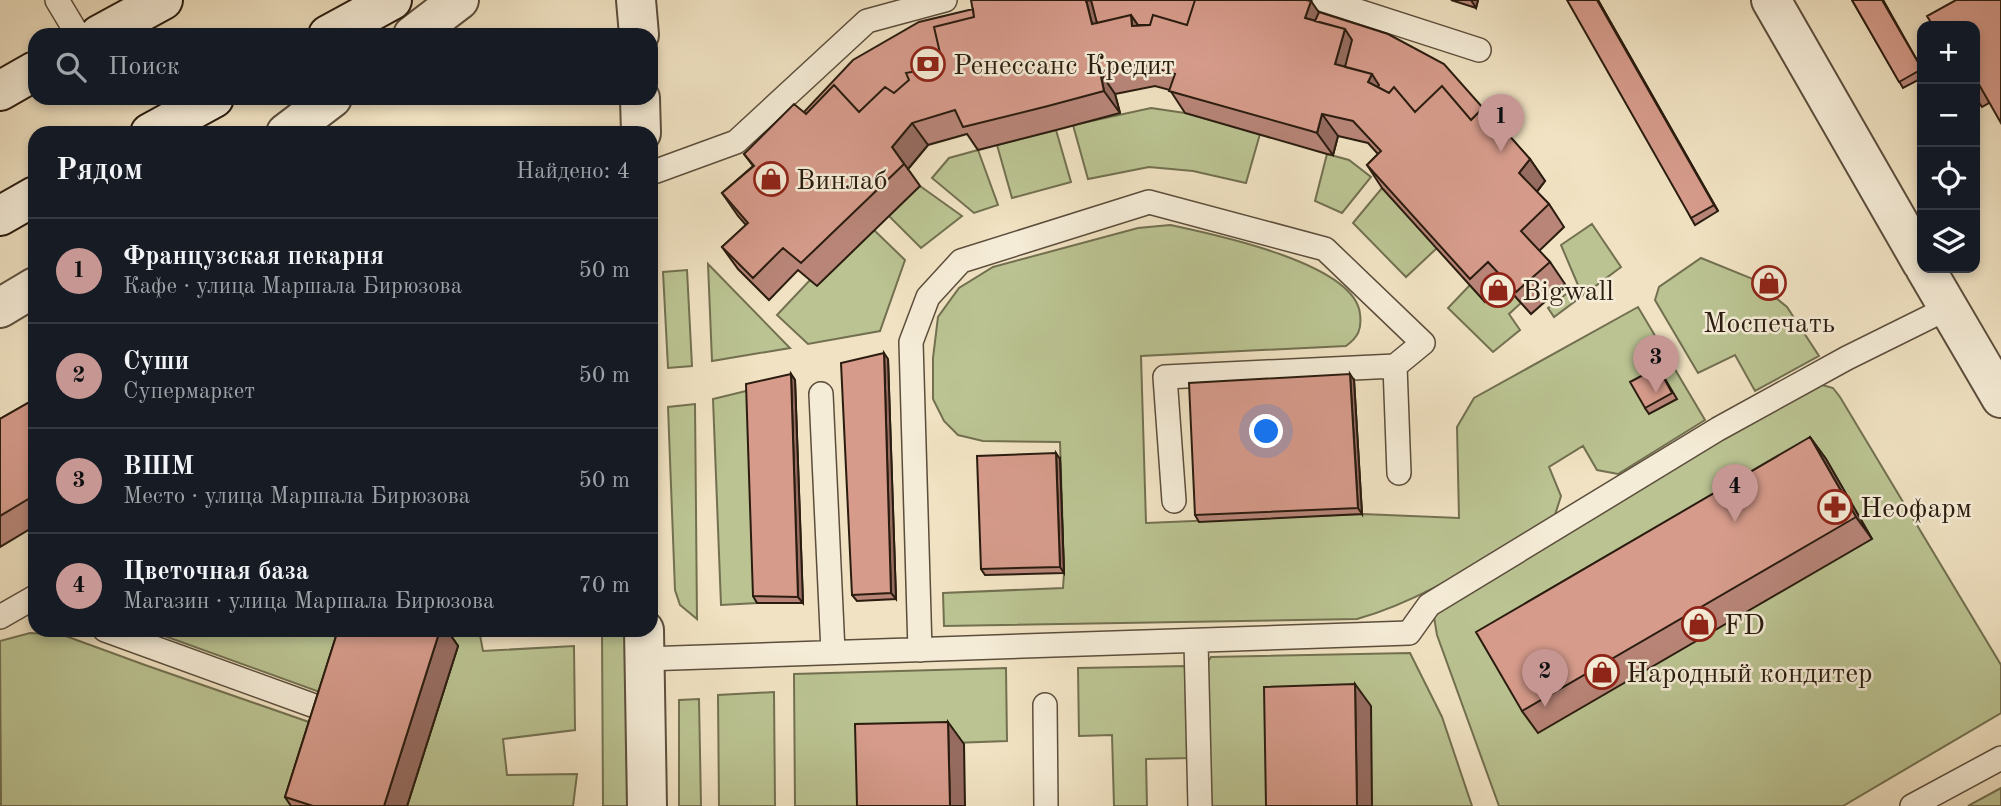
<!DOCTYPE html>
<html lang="ru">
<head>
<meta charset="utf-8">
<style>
	:root { --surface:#171b24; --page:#20242c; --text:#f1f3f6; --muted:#9ea1a6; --line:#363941; --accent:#c59692 }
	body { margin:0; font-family:"Old Standard TT",serif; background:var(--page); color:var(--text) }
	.controls { position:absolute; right:21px; top:21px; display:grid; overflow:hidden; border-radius:14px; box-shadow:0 4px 10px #0003 }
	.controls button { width:63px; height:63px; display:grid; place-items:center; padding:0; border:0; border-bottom:2px solid var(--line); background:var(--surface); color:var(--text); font:35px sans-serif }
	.you { position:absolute; left:1267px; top:432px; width:24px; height:24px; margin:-18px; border:5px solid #fff; border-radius:50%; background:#1a73e8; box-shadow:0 0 0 10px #1a73e833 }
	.badge { display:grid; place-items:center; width:46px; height:46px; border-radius:50%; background:var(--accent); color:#111; font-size:23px; font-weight:700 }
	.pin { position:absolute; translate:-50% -58px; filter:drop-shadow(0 2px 4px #0008) }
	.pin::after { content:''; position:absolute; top:37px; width:24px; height:21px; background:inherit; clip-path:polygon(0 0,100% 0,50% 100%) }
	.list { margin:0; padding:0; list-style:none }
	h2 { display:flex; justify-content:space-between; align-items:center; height:91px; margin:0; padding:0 28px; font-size:30px }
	h2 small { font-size:23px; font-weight:400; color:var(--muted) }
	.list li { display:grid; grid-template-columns:46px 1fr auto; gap:21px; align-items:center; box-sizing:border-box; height:105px; padding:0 28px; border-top:2px solid var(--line) }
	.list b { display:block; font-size:26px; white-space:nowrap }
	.list p { margin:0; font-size:23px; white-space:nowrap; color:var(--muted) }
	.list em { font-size:23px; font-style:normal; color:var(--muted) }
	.icon { flex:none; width:38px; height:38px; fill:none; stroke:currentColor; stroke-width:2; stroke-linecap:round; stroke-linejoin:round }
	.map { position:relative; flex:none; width:2001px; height:806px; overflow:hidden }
	.search { position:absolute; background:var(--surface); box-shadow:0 4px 10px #0003; left:28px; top:28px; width:630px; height:77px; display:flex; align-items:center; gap:18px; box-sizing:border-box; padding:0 24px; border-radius:21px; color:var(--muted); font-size:26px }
	.panel { position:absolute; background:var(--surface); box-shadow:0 4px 10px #0003; left:28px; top:126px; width:630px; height:511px; border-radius:21px }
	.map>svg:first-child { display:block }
</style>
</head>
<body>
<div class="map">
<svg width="2001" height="806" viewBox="0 0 2001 806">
	<rect width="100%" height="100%" fill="#f0e2c2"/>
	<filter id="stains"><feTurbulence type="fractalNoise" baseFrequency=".00286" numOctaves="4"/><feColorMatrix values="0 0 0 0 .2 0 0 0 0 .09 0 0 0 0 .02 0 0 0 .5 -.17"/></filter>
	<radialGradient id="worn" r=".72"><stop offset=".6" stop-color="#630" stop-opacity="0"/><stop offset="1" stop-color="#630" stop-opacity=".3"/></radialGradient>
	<!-- green -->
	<path fill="#bbc392" stroke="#727050" stroke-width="2" d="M1151 108 1185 113 1260 134 1246 183 1193 171 1149 167 1088 179 1073 125Z
		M1056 130 1071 182 1012 198 997 145Z
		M978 150 998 205 974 213 932 178 949 158Z
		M1327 154 1349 160 1371 177 1342 213 1315 201Z
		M920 186 962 216 921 248 889 216Z
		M1382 188 1437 248 1406 277 1353 223Z
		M1592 224 1621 267 1554 317 1548 308 1578 285 1561 245Z
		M1170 225C1212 234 1355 263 1360 314 1362 330 1358 337 1346 346L1141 356 1146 523 1362 514 1459 518 1457 427 1474 398 1638 307 1705 420 1618 474 1597 470 1583 446 1549 467 1561 496 1554 518C1491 554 1428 599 1357 619L944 626 943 593 1063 588 1064 573 1060 442 983 441 958 435 944 421 933 399V358L938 317 959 288 993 267 1138 228Z
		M874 230 905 260 880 331 808 344 777 315 810 280 817 285Z
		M1701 258 1753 279 1787 307 1819 356 1755 391 1735 355 1698 373 1655 300 1659 287Z
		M708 264 790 348 712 361Z
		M687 270 692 366 668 368 663 272Z
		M1504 284 1521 303 1509 314 1520 330 1493 352 1448 308 1470 285 1485 301Z
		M1819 384 1833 388 1840 397 2001 665V713L1843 806H1499L1437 635 1434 617 1447 600Z
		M750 390 757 603 721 605 713 399Z
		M695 404 697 619 680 605 675 590 668 407Z
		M148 630H360L339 699Z
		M409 630H479L483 651 574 646 575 730 503 739 507 775 577 774 573 806H407L458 646Z
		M602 630H626L627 806H603Z
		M30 633 63 635 145 665 329 729 305 806H1L0 641Z
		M1410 653 1442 717 1472 806H1208L1202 670 1211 657Z
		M1188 666 1190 758 1146 759 1147 806H1114L1112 735 1079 736 1078 668Z
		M1006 668 1007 741 871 746 872 806H795L794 674Z
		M774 692 775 806H719L718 695Z
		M699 699 701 806H679V700Z
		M2001 788V806H1968Z"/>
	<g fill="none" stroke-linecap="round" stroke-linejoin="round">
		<!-- service casing -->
		<g stroke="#5c4e3c" stroke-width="26">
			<path id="service" d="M57 0 78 35
				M1324 0 1479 50
				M651 173 736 142 867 21 945 0
				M1395 366 1399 473
				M821 394 833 652
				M0 617 35 597
				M105 630 334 713
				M1196 642 1200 806
				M920 650 911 342 928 297 961 261 1149 202 1325 249 1423 343 1395 366 1165 377 1174 501
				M644 659 1409 633 1429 605 1718 429 1847 358 1948 308
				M1045 705 1046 806
				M1912 806 2001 758"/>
		</g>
		<!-- minor casing -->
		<g stroke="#5c4e3c" stroke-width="42">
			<path id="minor" d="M636 0 639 35
				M640 98 641 133
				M644 630 647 806"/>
		</g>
		<!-- tertiary casing -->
		<g stroke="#5c4e3c" stroke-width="42">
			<path id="tertiary" d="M1771 0 1922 263
				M413 35 459 0
				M286 133 332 98
				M1925 268 2001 398
				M0 308 35 287"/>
		</g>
		<!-- secondary casing -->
		<g stroke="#2a1c0f" stroke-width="42">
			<path id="secondary" d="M99 35 163 0
				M328 35 392 0
				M0 91 35 71
				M150 133 214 98
				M0 216 35 196"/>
		</g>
		<!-- service -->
		<use href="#service" stroke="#f5ecd7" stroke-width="23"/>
		<!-- minor -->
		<use href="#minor" stroke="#f5ecd7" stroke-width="38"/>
		<!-- tertiary -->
		<use href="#tertiary" stroke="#f5ecd7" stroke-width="38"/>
		<!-- secondary -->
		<use href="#secondary" stroke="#f5ecd7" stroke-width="38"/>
	</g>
	<!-- wall -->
	<path fill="#b88578" stroke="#2a1c0f" stroke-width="2" d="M1451 0H1478L1476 8Z
		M1598 0 1718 211 1695 225 1691 218Z
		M1852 0H1883L1922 69V78L1903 88Z
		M1319 12 1483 108 1530 159 1545 181 1537 192 1549 204 1564 227 1539 251 1550 262 1565 284 1531 314 1504 284 1485 302 1382 188 1367 165 1378 154 1368 143 1338 136 1333 155 1327 154 1185 113 1170 90 1155 86 1115 94 1120 113 1064 128 978 150 967 134 928 145 908 169 920 186 817 286 798 270 769 300 738 269 722 247 746 225 738 216 722 193 753 166 744 154 804 112Z
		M1975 26 1989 103 1982 107 1975 97Z
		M888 359 896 599 857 601 852 595Z
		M1658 367 1677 399 1649 414 1645 408Z
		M791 374 795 380 803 603H757L753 596Z
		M1354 380 1362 514 1199 522 1195 515Z
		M35 399V526L0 547V419Z
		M1810 437 1826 459 1872 539 1538 733 1522 711Z
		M1060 459 1064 573 985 575 981 569Z
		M338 630H447L458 646 407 806H291L285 797Z"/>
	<!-- shaded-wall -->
	<path fill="#966c61" stroke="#2a1c0f" stroke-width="2" d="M1086 0H1091L1104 34 1092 24Z
		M1471 0H1478L1476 8Z
		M1597 0H1598L1718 211 1714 205Z
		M1882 0H1883L1922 71Z
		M1311 1 1327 24 1305 18Z
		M1131 15 1146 36 1132 26Z
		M1345 29 1361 51 1353 78 1335 64Z
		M1100 72 1115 94 1120 113 1104 91Z
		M1372 74 1387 96 1368 82Z
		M1322 114 1338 136 1333 155 1317 133Z
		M912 123 928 145 908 169 892 147Z
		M1530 159 1545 181 1534 195 1519 173Z
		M884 353 888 359 896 599 891 593Z
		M791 374 795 380 803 603 798 597Z
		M1350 374 1354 380 1362 514 1358 508Z
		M1810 437 1826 459 1872 539 1856 517Z
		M1056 453 1060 459 1064 573 1060 567Z
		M440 630H447L458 646 407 806H384Z
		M1355 684 1371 706 1372 806H1357Z
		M948 722 964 744 965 806H950Z"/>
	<!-- building -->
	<path fill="#d69b8b" stroke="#2a1c0f" stroke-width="2" d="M971 0H1086L1092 24 1131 15 1132 26 1150 25 1153 15 1187 25 1195 0H1306L1311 1 1305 18 1345 29 1335 64 1372 74 1368 82 1389 93 1394 87 1415 112 1442 86 1471 120 1484 107 1530 159 1519 173 1549 204 1521 231 1550 262 1516 292 1488 262 1470 279 1367 165 1381 151 1353 121 1322 114 1317 133 1311 131 1169 91 1175 74 1140 64 1100 72 1104 91 1048 106 963 127 955 110 912 123 892 147 904 164 801 263 783 248 753 278 722 247 748 223 722 193 754 166 744 154 794 104 806 114 834 85 859 112 885 87 894 93 909 80 906 73 943 66 934 27 974 17Z
		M1086 0H1195L1187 25 1153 15 1150 25H1138L1131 15 1097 23 1091 0 1086 1Z
		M1567 0H1597L1714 205 1691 218Z
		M1852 0H1882L1922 69 1899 82Z
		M1956 0H2001V123L1977 81 1975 82V26H1933L1927 16Z
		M973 9 974 17 934 27 943 66 906 73 909 80 894 93 885 87 859 112 834 85 806 114 804 112 853 60 919 22Z
		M1319 12 1388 34 1444 64 1483 108 1471 120 1442 86 1415 112 1394 87 1389 93 1378 87 1379 85 1372 74 1345 67 1352 40 1345 29 1315 21Z
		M884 353 891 593 852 595 841 363Z
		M1658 367 1672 393 1645 408 1630 382Z
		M791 374 798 597 753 596 746 384Z
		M1350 374 1358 508 1195 515 1189 383Z
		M35 399V495L0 516V419Z
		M1810 437 1856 517 1522 711 1476 632Z
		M1056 453 1060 567 981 569 977 456Z
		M338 630H440L384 806H313L285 797Z
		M1355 684 1357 806H1266L1264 687Z
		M948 722 950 806H857L855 724Z"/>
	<!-- icons -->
	<defs>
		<g id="bank-ring" transform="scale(1.75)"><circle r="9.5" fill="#f5ecd7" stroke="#8f2418" stroke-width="1.5"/><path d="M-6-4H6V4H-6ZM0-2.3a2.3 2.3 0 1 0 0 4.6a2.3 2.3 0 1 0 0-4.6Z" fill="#8f2418"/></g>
		<g id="shop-ring" transform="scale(1.75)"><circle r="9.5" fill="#f5ecd7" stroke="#8f2418" stroke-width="1.5"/><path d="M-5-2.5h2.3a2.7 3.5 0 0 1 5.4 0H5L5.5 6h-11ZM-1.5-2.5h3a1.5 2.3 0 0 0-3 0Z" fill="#8f2418"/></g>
		<g id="pharmacy-ring" transform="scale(1.75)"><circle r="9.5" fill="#f5ecd7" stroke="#8f2418" stroke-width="1.5"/><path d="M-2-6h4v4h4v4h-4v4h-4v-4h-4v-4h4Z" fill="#8f2418"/></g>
	</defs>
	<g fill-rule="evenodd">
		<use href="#bank-ring" x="928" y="64"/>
		<use href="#shop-ring" x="771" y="179"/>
		<use href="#shop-ring" x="1769" y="283"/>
		<use href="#shop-ring" x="1498" y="290"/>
		<use href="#pharmacy-ring" x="1835" y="507"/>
		<use href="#shop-ring" x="1699" y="624"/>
		<use href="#shop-ring" x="1602" y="672"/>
	</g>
	<g text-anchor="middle" stroke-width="5" stroke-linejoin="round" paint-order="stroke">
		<!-- poi labels -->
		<g font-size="28" fill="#2a1c0f" stroke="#f5ecd7" text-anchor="start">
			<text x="953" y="74">Ренессанс Кредит</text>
			<text x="796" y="189">Винлаб</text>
			<text x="1522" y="300">Bigwall</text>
			<text x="1769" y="332" text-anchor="middle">Моспечать</text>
			<text x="1860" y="517">Неофарм</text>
			<text x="1724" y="634">FD</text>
			<text x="1626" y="682">Народный кондитер</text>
		</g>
	</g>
	<rect width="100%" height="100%" filter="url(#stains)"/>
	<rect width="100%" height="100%" fill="url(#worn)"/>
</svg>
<div class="controls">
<button>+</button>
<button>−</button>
<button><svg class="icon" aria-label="locate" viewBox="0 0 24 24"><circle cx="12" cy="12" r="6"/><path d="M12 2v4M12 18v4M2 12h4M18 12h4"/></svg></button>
<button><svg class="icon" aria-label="layers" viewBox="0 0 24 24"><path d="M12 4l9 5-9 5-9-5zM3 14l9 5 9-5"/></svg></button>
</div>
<div class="you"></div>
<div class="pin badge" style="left:1501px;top:152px">1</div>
<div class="pin badge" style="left:1545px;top:707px">2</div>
<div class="pin badge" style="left:1656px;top:393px">3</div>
<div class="pin badge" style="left:1735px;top:522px">4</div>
<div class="search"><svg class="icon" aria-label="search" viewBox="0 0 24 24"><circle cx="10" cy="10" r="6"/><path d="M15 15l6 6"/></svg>Поиск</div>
<section class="panel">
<h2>Рядом<small>Найдено: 4</small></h2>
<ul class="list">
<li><span class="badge">1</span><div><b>Французская пекарня</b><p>Кафе · улица Маршала Бирюзова</p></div><em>50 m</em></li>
<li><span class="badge">2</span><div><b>Суши</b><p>Супермаркет</p></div><em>50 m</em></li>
<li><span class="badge">3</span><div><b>ВШМ</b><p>Место · улица Маршала Бирюзова</p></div><em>50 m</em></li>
<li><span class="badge">4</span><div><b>Цветочная база</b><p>Магазин · улица Маршала Бирюзова</p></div><em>70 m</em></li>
</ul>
</section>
</div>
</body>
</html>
